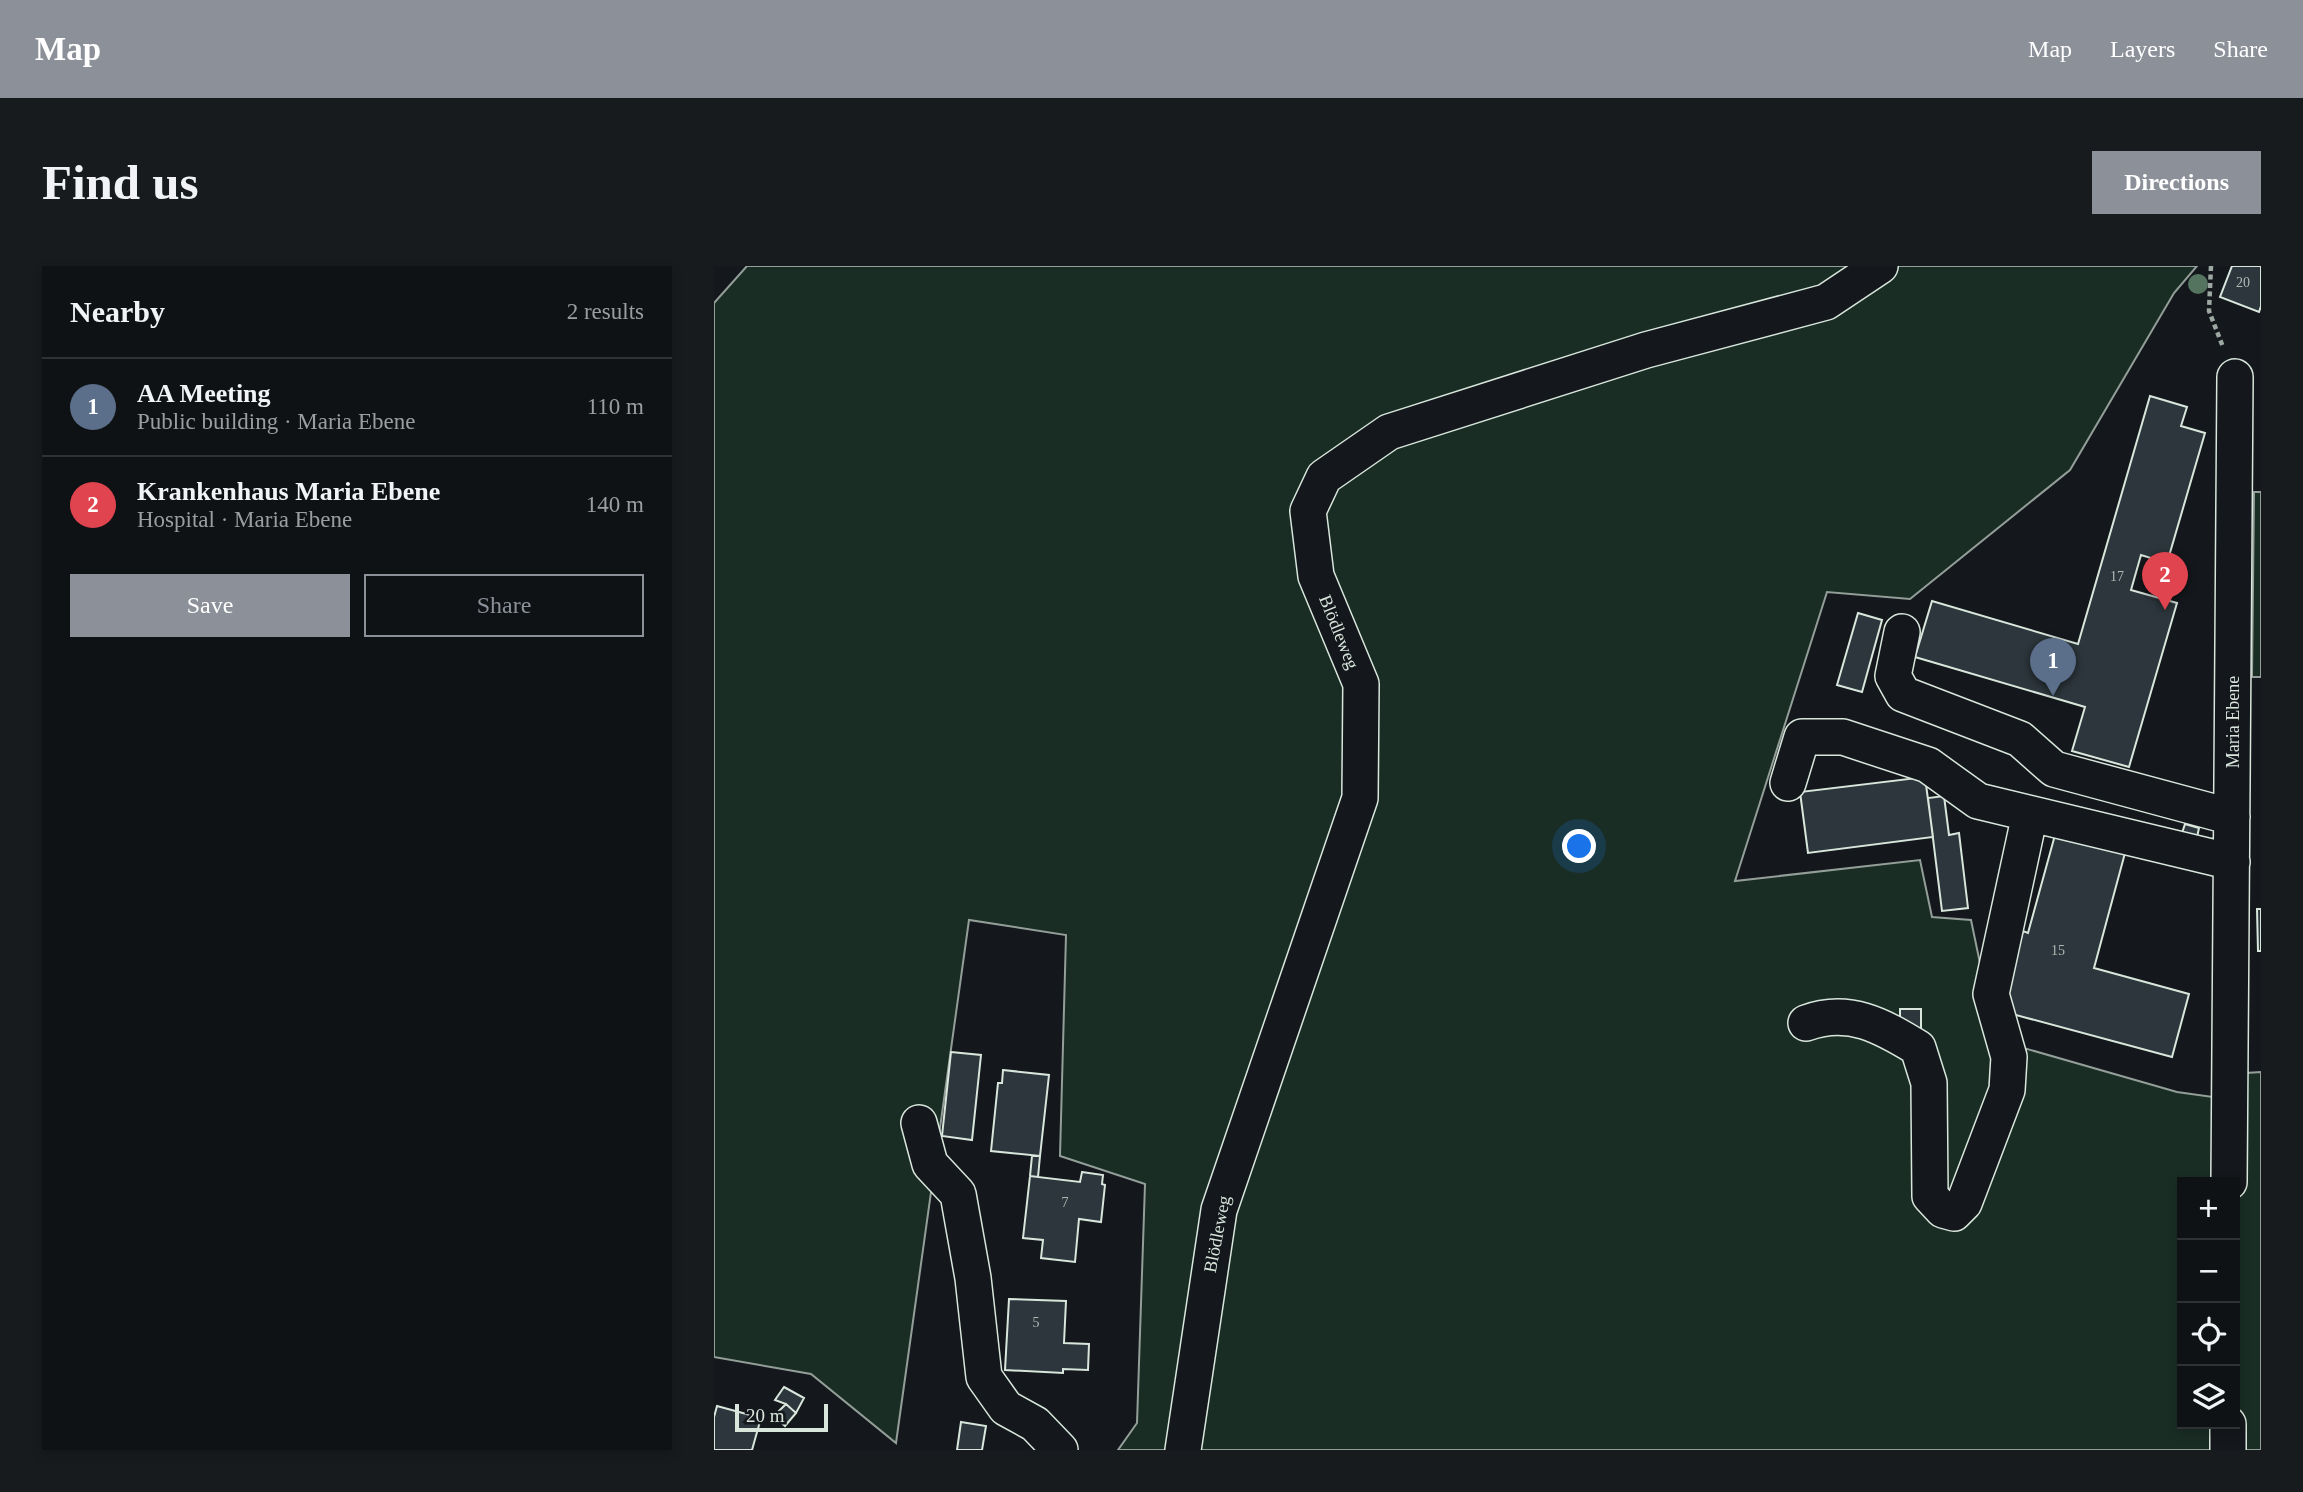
<!DOCTYPE html>
<html lang="en">
<head>
<meta charset="utf-8">
<style>
	:root { --surface:#0f1215; --page:#181b1e; --text:#f1f3f6; --muted:#9b9ea0; --line:#2f3234; --accent:#8c9099 }
	body { margin:0; font-family:Georgia,serif; background:var(--page); color:var(--text) }
	.controls { position:absolute; right:21px; bottom:21px; display:grid; overflow:hidden; border-radius:0px; box-shadow:0 4px 10px #0003 }
	.controls button { width:63px; height:63px; display:grid; place-items:center; padding:0; border:0; border-bottom:2px solid var(--line); background:var(--surface); color:var(--text); font:35px sans-serif }
	.scale { position:absolute; left:21px; bottom:18px; width:93px; box-sizing:border-box; padding-left:7px; border:4px solid #d8e6dc; border-top:0; font-size:19px; line-height:24px; white-space:nowrap; color:#d8e6dc; -webkit-text-stroke:5px #14181c; paint-order:stroke }
	.you { position:absolute; left:866px; top:581px; width:24px; height:24px; margin:-18px; border:5px solid #fff; border-radius:50%; background:#1a73e8; box-shadow:0 0 0 10px #1a73e833 }
	.badge { display:grid; place-items:center; width:46px; height:46px; border-radius:50%; background:var(--accent); color:#fff; font-size:23px; font-weight:700 }
	.pin { position:absolute; translate:-50% -58px; filter:drop-shadow(0 2px 4px #0008) }
	.pin::after { content:''; position:absolute; top:37px; width:24px; height:21px; background:inherit; clip-path:polygon(0 0,100% 0,50% 100%) }
	.list { margin:0; padding:0; list-style:none }
	h2 { display:flex; justify-content:space-between; align-items:center; height:91px; margin:0; padding:0 28px; font-size:30px }
	h2 small { font-size:23px; font-weight:400; color:var(--muted) }
	.list li { display:grid; grid-template-columns:46px 1fr auto; gap:21px; align-items:center; box-sizing:border-box; height:98px; padding:0 28px; border-top:2px solid var(--line) }
	.list b { display:block; font-size:26px; white-space:nowrap }
	.list p { margin:0; font-size:23px; white-space:nowrap; color:var(--muted) }
	.list em { font-size:23px; font-style:normal; color:var(--muted) }
	.actions { display:flex; gap:14px; padding:21px 28px }
	.actions a { flex:1; padding:16px 0; border:2px solid var(--accent); border-radius:0px; text-align:center; font-size:24px; color:var(--accent) }
	.actions .main { background:var(--accent); color:#fff }
	.icon { flex:none; width:38px; height:38px; fill:none; stroke:currentColor; stroke-width:2; stroke-linecap:round; stroke-linejoin:round }
	.map { position:relative; flex:none; width:1547px; height:1184px; overflow:hidden; border-radius:0px }
	header { display:flex; align-items:center; gap:42px; box-sizing:border-box; height:98px; padding:0 35px; background:var(--accent); color:#fff }
	header strong { font-size:33px }
	nav { display:flex; gap:38px; margin-inline-start:auto; font-size:24px }
	.intro { display:flex; align-items:center; justify-content:space-between; box-sizing:border-box; height:168px; padding:0 42px }
	h1 { margin:0; font-size:49px }
	.button { padding:18px 32px; border-radius:0px; background:var(--accent); color:#fff; font-size:24px; font-weight:700 }
	main { display:flex; gap:42px; padding:0 42px }
	aside { flex:1; background:var(--surface); border-radius:0px; box-shadow:0 4px 10px #0003 }
	.map>svg:first-child { display:block }
</style>
</head>
<body>
<header>
<strong>Map</strong>
<nav><a>Map</a><a>Layers</a><a>Share</a></nav>
</header>
<div class="intro"><h1>Find us</h1><a class="button">Directions</a></div>
<main>
<aside>
<h2>Nearby<small>2 results</small></h2>
<ul class="list">
<li><span class="badge" style="background:#5c6f8a">1</span><div><b>AA Meeting</b><p>Public building · Maria Ebene</p></div><em>110 m</em></li>
<li><span class="badge" style="background:#e0444e">2</span><div><b>Krankenhaus Maria Ebene</b><p>Hospital · Maria Ebene</p></div><em>140 m</em></li>
</ul>
<div class="actions"><a class="main">Save</a><a>Share</a></div>
</aside>
<div class="map">
<svg width="1547" height="1184" viewBox="0 0 1547 1184">
	<rect width="100%" height="100%" fill="#14181c"/>
	<!-- green -->
	<path fill="#1a2d24" stroke="#939e99" stroke-width="2" fill-rule="evenodd" d="M33 0H1483L1460 27 1356 204 1196 333 1113 326 1021 615 1206 594 1218 651 1257 654 1282 774 1463 826 1527 835 1532 807 1547 806V1184H404L423 1157 431 918 346 890 352 669 255 654 182 1177 97 1108 0 1091V37ZM1468 916H1521V1158H1468Z
		M1540 226H1547V411H1538Z"/>
	<!-- building -->
	<path fill="#2c363c" stroke="#d8e6dc" stroke-width="2" d="M1518 0H1547V40L1545 46 1506 31Z
		M1436 130 1473 141 1467 160 1491 167 1453 297 1427 289 1417 324 1463 337 1415 501 1358 485 1371 441 1201 391 1218 335 1364 378Z
		M1144 347 1168 354 1148 426 1123 419Z
		M1211 511 1219 571 1094 587 1086 526Z
		M1230 530 1235 569 1245 567 1254 642 1228 645 1214 532Z
		M1471 558 1485 562 1483 571 1468 567Z
		M1341 569 1411 587 1380 702 1475 728 1458 791 1287 745 1309 665 1314 667Z
		M1543 643H1547V685H1544Z
		M1186 743H1207V762H1186Z
		M237 786 267 789 258 874 228 870Z
		M289 804 335 809 326 890 277 885 284 817H288Z
		M318 890H326L324 911 316 910Z
		M368 906 389 909 388 918 391 919 387 956 365 953 361 996 327 992 329 974 309 972 316 910 366 916Z
		M295 1033 352 1035 350 1077 375 1078 374 1104 349 1103V1107L291 1104Z
		M70 1121 90 1132 82 1147 72 1138 61 1134Z
		M72 1138 82 1147 71 1160 60 1150Z
		M3 1140 47 1152 38 1184H0V1151Z
		M247 1156 272 1160 268 1184H243Z"/>
	<g fill="none" stroke-linecap="round" stroke-linejoin="round">
		<!-- minor casing -->
		<g stroke="#d8e6dc" stroke-width="38">
			<path id="minor" d="M1188 366 1179 410 1189 428 1306 473 1340 503 1518 551
				M1074 517 1088 471H1129L1214 499 1264 535 1518 596
				M1092 757C1135 741 1168 760 1204 782L1215 817 1216 930 1229 944 1240 947 1250 937 1293 824 1295 791 1277 728 1316 548
				M205 857 216 898 244 928 259 1012 270 1111 292 1142 321 1158 346 1184
				M1515 916 1521 111
				M469 1184 505 944 646 532 647 418 602 310 594 245 610 211 675 166 932 84 1112 36 1166 0
				M1514 1184V1158"/>
		</g>
		<!-- path -->
		<path stroke="#9da8a2" stroke-width="4.5" stroke-dasharray="5 3.5" stroke-linecap="butt" d="M1497 0 1495 45 1509 81"/>
		<!-- minor -->
		<use href="#minor" stroke="#14181c" stroke-width="35"/>
	</g>
	<!-- trees -->
	<circle fill="#55745f" cx="1484" cy="18" r="10"/>
	<g text-anchor="middle" stroke-width="5" stroke-linejoin="round" paint-order="stroke">
		<!-- number labels -->
		<g font-size="14" fill="#adbab4">
			<text x="1529" y="21">20</text>
			<text x="1403" y="315">17</text>
			<text x="1344" y="689">15</text>
			<text x="351" y="941">7</text>
			<text x="322" y="1061">5</text>
		</g>
		<!-- street labels -->
		<g font-size="18" fill="#d8e6dc" stroke="#14181c">
			<text transform="translate(625 366) rotate(68)" y="6">Blödleweg</text>
			<text transform="translate(1519 456) rotate(-90)" y="6">Maria Ebene</text>
			<text transform="translate(503 968) rotate(-79)" y="6">Blödleweg</text>
		</g>
	</g>
</svg>
<div class="controls">
<button>+</button>
<button>−</button>
<button><svg class="icon" aria-label="locate" viewBox="0 0 24 24"><circle cx="12" cy="12" r="6"/><path d="M12 2v4M12 18v4M2 12h4M18 12h4"/></svg></button>
<button><svg class="icon" aria-label="layers" viewBox="0 0 24 24"><path d="M12 4l9 5-9 5-9-5zM3 14l9 5 9-5"/></svg></button>
</div>
<div class="scale">20 m</div>
<div class="you"></div>
<div class="pin badge" style="left:1339px;top:430px;background:#5c6f8a">1</div>
<div class="pin badge" style="left:1451px;top:344px;background:#e0444e">2</div>
</div>
</main>
</body>
</html>
